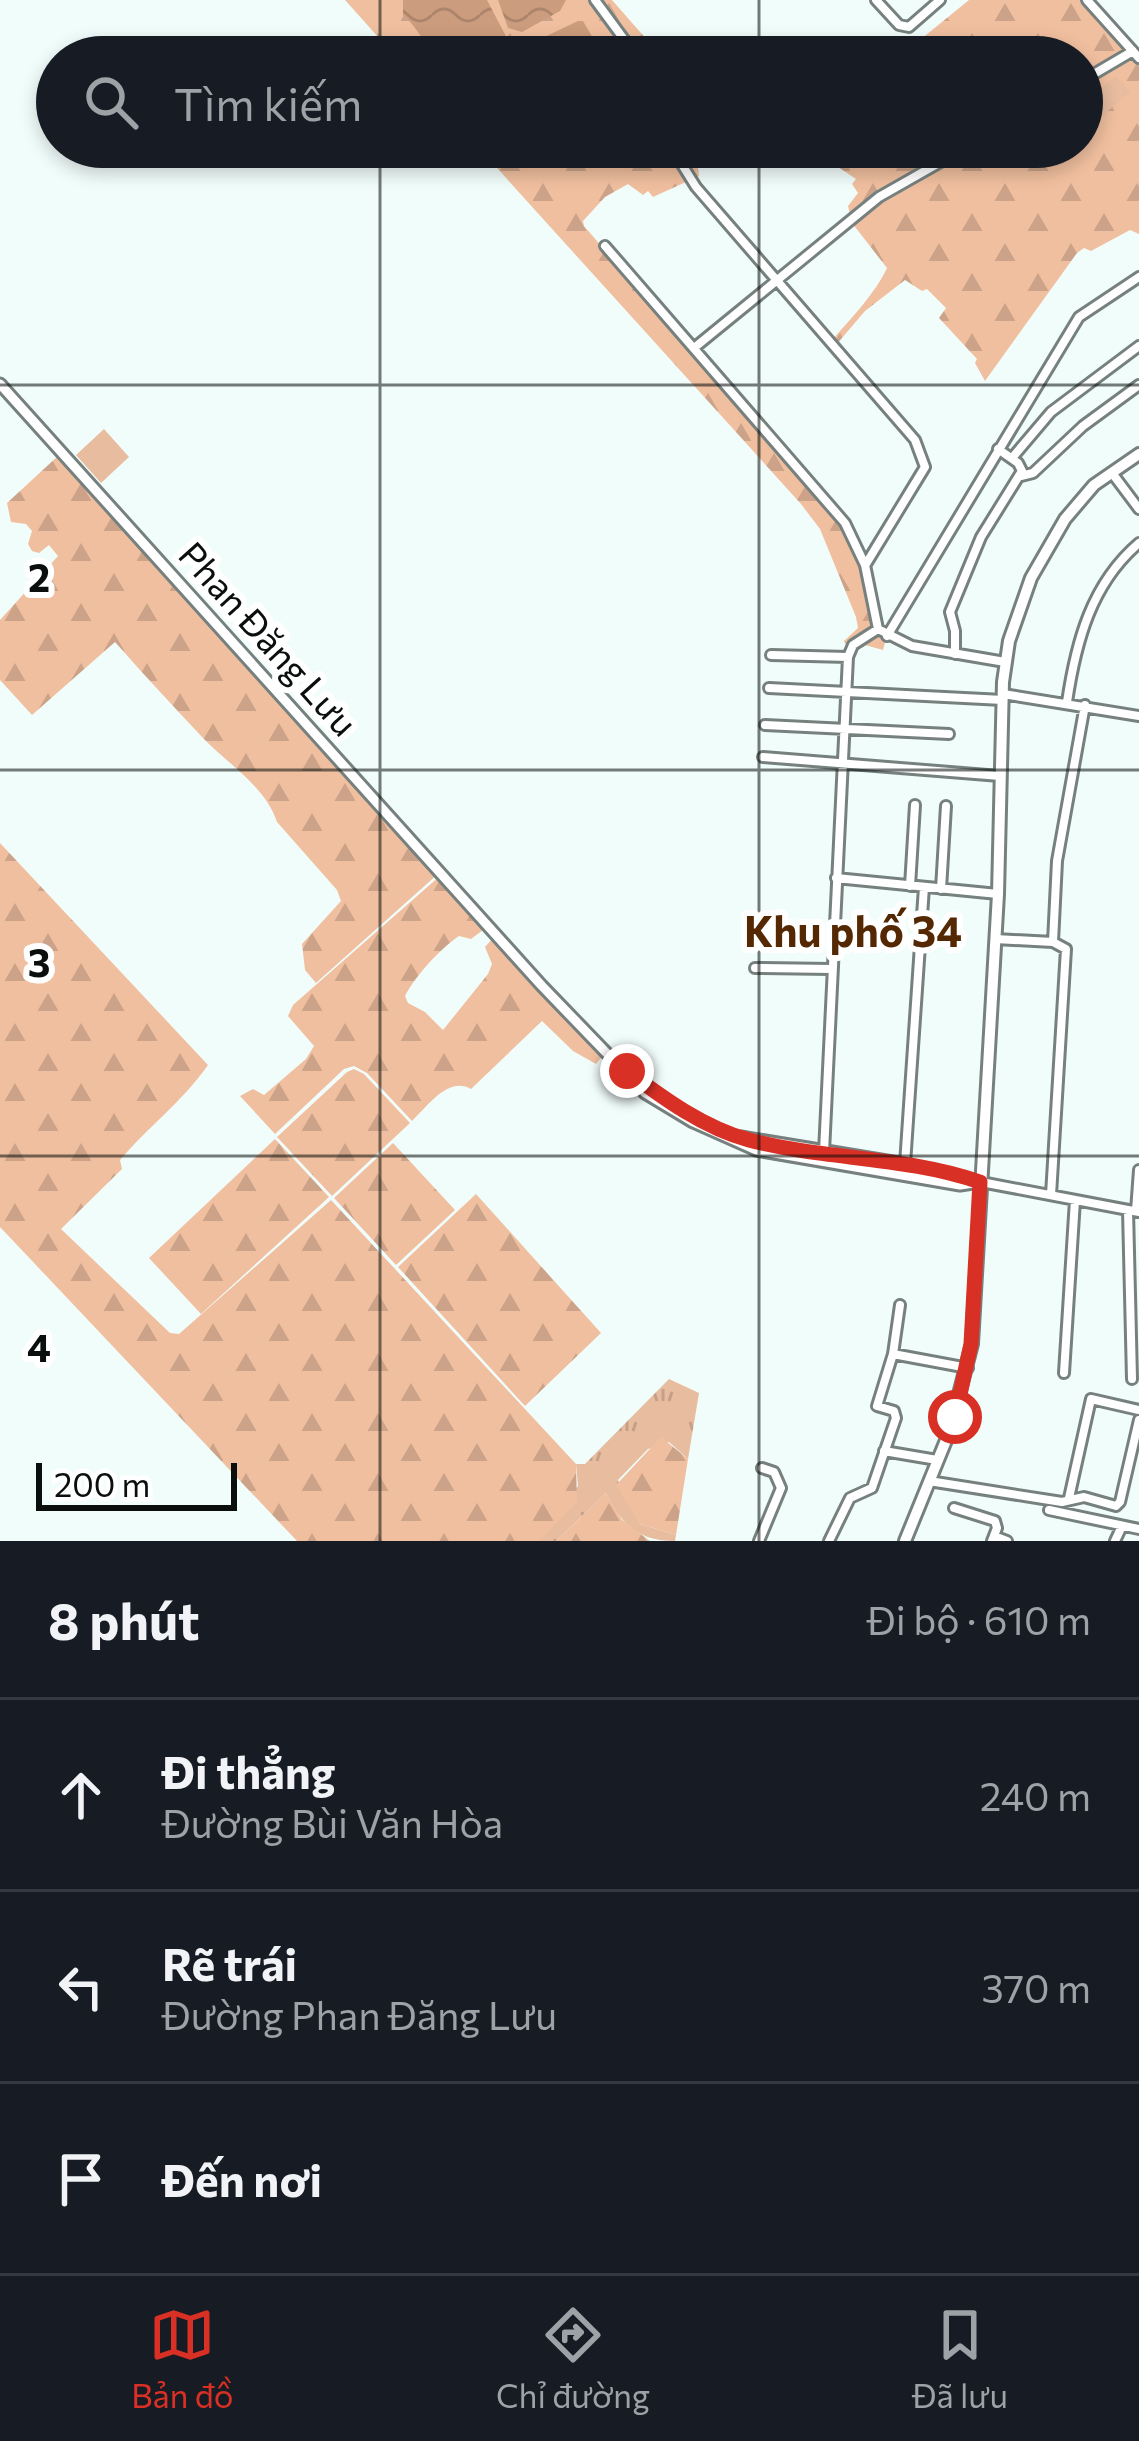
<!DOCTYPE html>
<html lang="vi">
<head>
<meta charset="utf-8">
<style>
	:root { --surface:#171b24; --page:#20242c; --text:#f1f3f6; --muted:#9ea1a6; --line:#363941; --accent:#d93025 }
	body { margin:0; font-family:Commissioner,sans-serif; background:var(--page); color:var(--text) }
	.scale { position:absolute; left:36px; bottom:30px; width:201px; box-sizing:border-box; padding-left:12px; border:6px solid #0a0e0d; border-top:0; font-size:33px; line-height:42px; white-space:nowrap; color:#0a0e0d; -webkit-text-stroke:9px #fff; paint-order:stroke }
	.stop { position:absolute; width:36px; height:36px; margin:-27px; border:9px solid #d93025; border-radius:50%; background:#fff }
	.stop.end { background:#d93025; border-color:#fff; box-shadow:0 3px 12px #0008 }
	.list { margin:0; padding:0; list-style:none }
	h2 { display:flex; justify-content:space-between; align-items:center; height:156px; margin:0; padding:0 48px; font-size:51px }
	h2 small { font-size:39px; font-weight:400; color:var(--muted) }
	.list li { display:grid; grid-template-columns:78px 1fr auto; gap:36px; align-items:center; box-sizing:border-box; height:192px; padding:0 48px; border-top:3px solid var(--line) }
	.list b { display:block; font-size:45px; white-space:nowrap }
	.list p { margin:0; font-size:39px; white-space:nowrap; color:var(--muted) }
	.list em { font-size:39px; font-style:normal; color:var(--muted) }
	.icon { flex:none; width:66px; height:66px; fill:none; stroke:currentColor; stroke-width:2; stroke-linecap:round; stroke-linejoin:round }
	.map { position:relative; flex:none; width:1139px; height:1541px; overflow:hidden }
	.search { position:absolute; background:var(--surface); box-shadow:0 6px 18px #0003; left:36px; right:36px; top:36px; height:132px; display:flex; align-items:center; gap:30px; box-sizing:border-box; padding:0 42px; border-radius:66px; color:var(--muted); font-size:45px }
	.sheet { height:732px; background:var(--surface) }
	nav { display:flex; justify-content:space-around; align-items:center; box-sizing:border-box; height:168px; border-top:3px solid var(--line); background:var(--surface); font-size:33px; color:var(--muted) }
	nav a { display:grid; justify-items:center; gap:6px }
	nav .on { color:var(--accent) }
	.map>svg:first-child { display:block }
</style>
</head>
<body>
<div class="map">
<svg width="1139" height="1541" viewBox="0 0 1139 1541">
	<defs>
		<pattern id="grass-tufts" width="24" height="20" patternUnits="userSpaceOnUse" patternTransform="scale(3)"><rect width="24" height="20" fill="#e7bc9f"/><path d="M3 7l-1-3M5 7V3M7 7l1-3M15 17l-1-3M17 17v-4M19 17l1-3" fill="none" stroke="#c5a088"/></pattern>
		<pattern id="forest-firs" width="22" height="20" patternUnits="userSpaceOnUse" patternTransform="scale(3)"><rect width="22" height="20" fill="#f0bf9f"/><path d="M5 1l3.5 6h-7zM16 11l3.5 6h-7z" fill="#cca388"/></pattern>
		<pattern id="water-waves" width="16" height="10" patternUnits="userSpaceOnUse" patternTransform="scale(3)"><rect width="16" height="10" fill="#cb9c7d"/><path d="M0 5q4-4 8 0t8 0" fill="none" stroke="#ad856b"/></pattern>
	</defs>
	<rect width="100%" height="100%" fill="#f1fdfb"/>
	<!-- grass -->
	<path fill="url(#grass-tufts)" d="M669 1379 699 1393 688 1459 669 1442 648 1449 618 1480 640 1524 676 1535 675 1541C638 1541 622 1525 606 1493L556 1541H538L578 1486 576 1464H585Z"/>
	<!-- forest -->
	<path fill="url(#forest-firs)" d="M345 0H612L662 57H396Z
		M969 0H1084L1139 61V234L1130 230 1091 251 1084 248 1077 253 985 381 975 363 977 359 939 318 946 308 927 289 922 291 905 280 865 311 836 345 832 340C851 319 876 292 887 268L852 223 848 206 858 193 852 184 856 179 829 161 825 147H1082V57H899Z
		M478 147H710L698 167 699 176 653 197 648 191 643 195 628 184 605 197 583 221 584 226 843 525 863 566 871 618 886 639 883 650 854 642 848 648 844 641 858 628 856 617 820 529 801 504Z
		M59 455 439 873 316 983 305 970 302 944 341 901 337 890 277 822C266 787 227 763 203 738 172 705 146 677 115 642L32 715 0 680V620L58 556 49 545 39 553 32 551 28 544 32 531 26 524 11 522 7 503Z
		M0 843 208 1065C183 1101 148 1127 120 1160L122 1169 61 1229 170 1333 179 1334 331 1200 576 1464 577 1502 539 1541H297L0 1227Z
		M441 875 487 927 471 939 459 936C440 949 416 975 405 996L408 1003 425 1012 443 1030 488 974 492 964 485 947 495 936 604 1054 596 1064 573 1051 542 1021 471 1089C448 1076 428 1106 412 1121L367 1073 354 1066 344 1069 275 1134 240 1096 253 1089 264 1095 306 1059 314 1046 288 1016 293 1005Z
		M354 1069 364 1074 410 1123 332 1196 277 1137 347 1072Z
		M275 1139 329 1197 201 1314 149 1258Z
		M393 1143 455 1210 396 1265 334 1198Z
		M476 1194 601 1333 525 1406 398 1267Z
		M661 1437 688 1459 676 1535 640 1524 616 1485Z
		M606 1493 622 1520 650 1541H556Z"/>
	<!-- garden -->
	<path fill="#e7bc9f" d="M1116 76 1130 92 1096 121 1082 104Z
		M104 429 129 457 101 483 76 455Z"/>
	<!-- water -->
	<path fill="url(#water-waves)" d="M403 0H487L510 44C488 60 448 66 428 45 418 34 414 24 403 15Z
		M498 0H566L560 11 522 32 508 28Z
		M578 21H583L604 57 520 54 519 49Z"/>
	<g fill="none" stroke-linecap="round" stroke-linejoin="round">
		<!-- minor casing -->
		<g stroke="#76817f" stroke-width="14">
			<path id="minor" d="M595 0 637 57
				M876 0 899 25 909 27 940 0
				M1087 0 1139 58
				M1082 81 1133 51
				M671 147 696 187 915 440 925 467 866 564
				M605 246 845 523 865 565 878 629 912 646 1005 662
				M694 348 879 197 967 147
				M1012 458 1051 412 1139 346
				M1112 473 1139 509
				M1021 476 1033 473 1083 426 1139 385
				M887 636 1079 317 1139 277
				M955 654V631L950 612 981 537 1022 471 1018 463 998 449
				M771 655 848 657
				M769 688 1003 700
				M1003 694 1139 716
				M1067 702C1076 642 1091 584 1139 543
				M765 725 949 734
				M763 757 1000 776
				M836 878 998 894
				M910 886 915 805
				M941 889 946 806
				M995 939 1053 942 1066 949 1051 1195
				M1053 942 1057 861 1085 705
				M755 968 831 969
				M824 1152 848 657 853 645 878 629
				M905 1164 924 887
				M981 1182 1139 1212
				M1128 1210 1132 1379
				M1136 1211 1139 1170
				M893 1354 900 1305
				M1064 1373 1075 1200
				M884 1451 937 1460
				M929 1481 1062 1502 1084 1497 1116 1506 1120 1502 1139 1420
				M1069 1498 1091 1399 1139 1410
				M954 1508 995 1521 997 1528 992 1541
				M1049 1510 1139 1529
				M994 1536 1007 1541
				M759 1541 781 1488 774 1472 762 1468
				M829 1541 850 1498 872 1488 896 1418 894 1411 877 1406 893 1354 968 1368
				M1115 1541 1122 1526"/>
		</g>
		<!-- tertiary casing -->
		<g stroke="#76817f" stroke-width="15">
			<path id="tertiary" d="M0 384 542 986 645 1093 693 1122 756 1150 960 1185 980 1182
				M741 1137 905 1164 977 1181"/>
		</g>
		<!-- primary casing -->
		<g stroke="#76817f" stroke-width="16">
			<path id="primary" d="M905 1541 949 1433 972 1344 998 894 1003 682 1009 641 1031 578 1065 519 1094 485 1139 454"/>
		</g>
		<!-- minor -->
		<use href="#minor" stroke="#fff" stroke-width="8"/>
		<!-- tertiary -->
		<use href="#tertiary" stroke="#fff" stroke-width="9"/>
		<!-- primary -->
		<use href="#primary" stroke="#fff" stroke-width="10"/>
	</g>
	<g fill="none" stroke-linecap="round" stroke-linejoin="round">
		<!-- route -->
		<path stroke="#d93025" stroke-width="15" d="M627 1071C663 1098 704 1128 749 1140 825 1160 905 1156 980 1182L971 1344 955 1417"/>
	</g>
	<!-- grid -->
	<path fill="none" stroke="#0a0e0d" stroke-width="3" stroke-opacity="0.55" d="M380 0V57M759 0V57M380 147V1541M759 147V1541M0 385H1139M0 770H1139M0 1156H1139"/>
	<g text-anchor="middle" stroke-width="12" stroke-linejoin="round" paint-order="stroke">
		<!-- street labels -->
		<g font-size="36" fill="#0a0e0d" stroke="#fff">
			<text transform="translate(268 639) rotate(48)" y="13">Phan Đăng Lưu</text>
		</g>
		<!-- quarter labels -->
		<g font-size="42" font-weight="bold" fill="#542802" stroke="#fff">
			<text x="853" y="947">Khu phố 34</text>
		</g>
	</g>
	<g font-size="39" text-anchor="middle" font-weight="bold" fill="#0a0e0d" stroke="#fff" stroke-width="12" stroke-linejoin="round" paint-order="stroke">
		<text x="39" y="592">2</text>
		<text x="39" y="977">3</text>
		<text x="39" y="1362">4</text>
	</g>
</svg>
<div class="scale">200 m</div>
<div class="stop" style="left:955px;top:1417px"></div>
<div class="stop end" style="left:627px;top:1071px"></div>
<div class="search"><svg class="icon" aria-label="search" viewBox="0 0 24 24"><circle cx="10" cy="10" r="6"/><path d="M15 15l6 6"/></svg>Tìm kiếm</div>
</div>
<section class="sheet">
<h2>8 phút<small>Đi bộ · 610 m</small></h2>
<ul class="list">
<li><svg class="icon" aria-label="ahead" viewBox="0 0 24 24"><path d="M12 20V5M6 11l6-6 6 6"/></svg><div><b>Đi thẳng</b><p>Đường Bùi Văn Hòa</p></div><em>240 m</em></li>
<li><svg class="icon" aria-label="left" viewBox="0 0 24 24"><path d="M17 20v-9H6M10 6l-5 5 5 5"/></svg><div><b>Rẽ trái</b><p>Đường Phan Đăng Lưu</p></div><em>370 m</em></li>
<li><svg class="icon" aria-label="arrive" viewBox="0 0 24 24"><path d="M6 21V4h12l-3 4 3 4H6"/></svg><div><b>Đến nơi</b></div></li>
</ul>
</section>
<nav>
<a class="on"><svg class="icon" aria-label="map" viewBox="0 0 24 24"><path d="M3 6l6-2 6 2 6-2v14l-6 2-6-2-6 2zM9 4v14M15 6v14"/></svg>Bản đồ</a>
<a><svg class="icon" aria-label="directions" viewBox="0 0 24 24"><path d="M12 3l9 9-9 9-9-9zM9 14v-3h6M13 9l2 2-2 2"/></svg>Chỉ đường</a>
<a><svg class="icon" aria-label="saved" viewBox="0 0 24 24"><path d="M7 4h10v16l-5-4-5 4z"/></svg>Đã lưu</a>
</nav>
</body>
</html>
